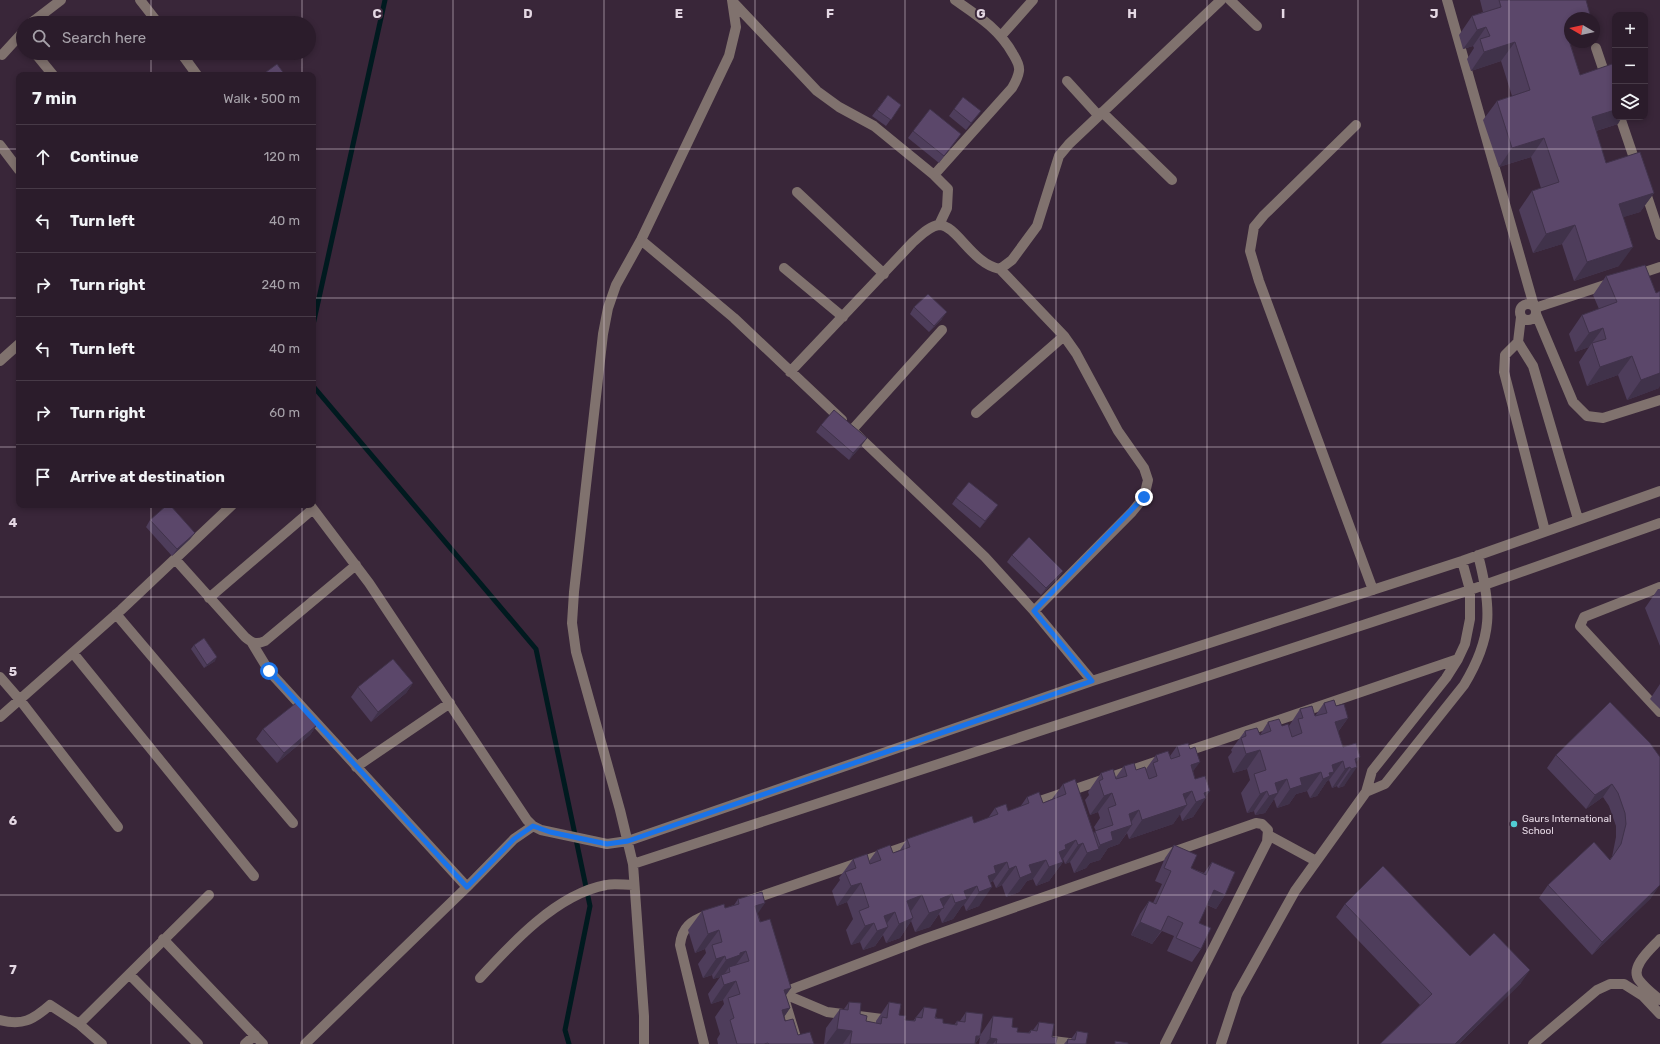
<!DOCTYPE html>
<html lang="en">
<head>
<meta charset="utf-8">
<style>
	:root { --surface:#2b1c2b; --page:#332533; --text:#f1f3f6; --muted:#a6a1a9; --line:#473a47 }
	body { margin:0; font-family:Rubik,sans-serif; background:var(--page); color:var(--text) }
	.controls { position:absolute; right:12px; top:12px; display:grid; overflow:hidden; border-radius:8px; box-shadow:0 2px 6px #0003 }
	.controls button { width:36px; height:36px; display:grid; place-items:center; padding:0; border:0; border-bottom:1px solid var(--line); background:var(--surface); color:var(--text); font:20px sans-serif }
	.compass { position:absolute; left:1564px; top:12px; width:36px; height:36px; border-radius:50%; background:var(--surface); box-shadow:0 2px 6px #0003; rotate:279deg }
	.stop { position:absolute; width:12px; height:12px; margin:-9px; border:3px solid #1a73e8; border-radius:50%; background:#fff }
	.stop.end { background:#1a73e8; border-color:#fff; box-shadow:0 1px 4px #0008 }
	.list { margin:0; padding:0; list-style:none }
	h2 { display:flex; justify-content:space-between; align-items:center; height:52px; margin:0; padding:0 16px; font-size:17px }
	h2 small { font-size:13px; font-weight:400; color:var(--muted) }
	.list li { display:grid; grid-template-columns:26px 1fr auto; gap:12px; align-items:center; box-sizing:border-box; height:64px; padding:0 16px; border-top:1px solid var(--line) }
	.list b { display:block; font-size:15px; white-space:nowrap }
	.list em { font-size:13px; font-style:normal; color:var(--muted) }
	.icon { flex:none; width:22px; height:22px; fill:none; stroke:currentColor; stroke-width:2; stroke-linecap:round; stroke-linejoin:round }
	.map { position:relative; flex:none; width:1660px; height:1044px; overflow:hidden }
	.search { position:absolute; background:var(--surface); box-shadow:0 2px 6px #0003; left:16px; top:16px; width:300px; height:44px; display:flex; align-items:center; gap:10px; box-sizing:border-box; padding:0 14px; border-radius:22px; color:var(--muted); font-size:15px }
	.panel { position:absolute; background:var(--surface); box-shadow:0 2px 6px #0003; left:16px; top:72px; width:300px; height:436px; border-radius:8px }
	.map>svg:first-child { display:block }
</style>
</head>
<body>
<div class="map">
<svg width="1660" height="1044" viewBox="0 0 1660 1044">
	<rect width="100%" height="100%" fill="#392639"/>
	<g fill="none" stroke-linecap="round" stroke-linejoin="round">
		<!-- stream -->
		<path stroke="#001a1f" stroke-width="5" d="M313 325 385 0
			M313 386 536 649 590 906 565 1030 569 1044"/>
		<!-- minor -->
		<path stroke="#80726e" stroke-width="10" d="M140 0 158 23
			M1230 0 1257 26
			M1447 0 1534 306
			M734 3 817 91 839 107 874 126 934 175 948 189 947 208 939 225
			M31 23 61 0
			M1001 36 1033 0
			M1596 48 1615 104
			M35 53 53 75
			M181 53 197 75
			M2 55 23 32
			M1067 81 1098 115
			M1102 112 1172 180
			M1620 117 1637 167
			M1356 125 1264 215 1254 227 1250 251 1259 281 1373 590
			M0 145 19 170
			M934 175 1012 88C1015 83 1018 78 1019 71 1020 65 1016 59 1013 54 999 29 978 16 955 0
			M1644 187 1660 235
			M797 192 884 274
			M641 240 734 318 842 420
			M784 268 843 317
			M1000 269 1064 336 1076 353 1118 431 1144 468 1148 480 1144 497 1132 512 1034 611
			M1636 275 1660 267
			M1520 312a8 8 0 1 1 16 0a8 8 0 1 1-16 0Z
			M1535 308 1611 283
			M1536 314 1573 402 1587 416 1603 418 1660 400
			M1521 317 1518 342 1505 355 1504 372 1545 531
			M1518 342 1533 366 1578 519
			M0 361 19 344
			M790 372 913 242C920 236 929 226 939 225 957 225 972 264 1000 269L1012 260 1037 226 1059 156 1069 144 1221 0
			M976 413 1064 336
			M852 430 942 330
			M855 433 985 557 1034 611 1092 681
			M310 505 369 583 527 820 533 826 541 830 607 844 628 841 1092 681 1462 561 1660 491
			M175 559 245 637C252 643 256 645 265 641L356 565
			M1660 587 1584 617 1580 626 1660 712
			M209 598 313 509
			M116 614 293 823
			M252 643 269 671 467 887
			M73 653 254 876
			M0 677 20 700 118 827
			M0 717 121 610 232 505
			M1182 753 1458 659
			M356 767 450 703
			M1366 792 1385 784 1464 685C1493 637 1492 608 1478 555
			M1031 804 1161 760
			M1268 835 1316 861
			M633 864 1470 590 1660 523
			M750 900 913 844
			M163 939 263 1044
			M1660 939C1652 948 1629 967 1639 980 1645 988 1653 994 1660 1000
			M130 975 198 1044
			M480 978C512 943 557 894 606 885 614 883 624 885 633 885
			M782 993 921 940 1256 823 1262 824 1268 830 1267 842 1165 1044
			M782 993 827 1012 890 1020
			M784 998 798 1044
			M0 1020C22 1026 33 1020 50 1005L79 1024 102 1044
			M79 1024 209 895
			M1045 1040 1077 1044
			M245 1044 255 1035
			M305 1044 467 887 514 839 533 826
			M644 1044V1016L633 864 620 810 576 652 572 623 574 592 603 334 608 308 616 285 641 240 729 56 736 27 732 0
			M704 1044 680 945C682 927 691 921 707 915
			M1221 1044 1237 995 1295 891 1366 792 1372 771 1446 678 1458 659 1465 644 1470 619V590L1462 561
			M1533 1044 1597 990 1610 984H1624L1643 996 1660 1014"/>
	</g>
	<!-- wall -->
	<path fill="#4e3d5b" d="M1480 0H1586L1570 42H1575L1570 44 1580 75 1618 124 1596 131 1606 163 1654 193 1640 212 1623 217 1619 266 1574 281 1562 244 1533 253 1519 210 1532 191 1541 188 1531 157 1499 167 1483 120 1497 101 1512 96 1501 61 1471 71 1467 59 1474 48 1473 46 1463 49 1459 35 1472 16 1483 12Z
		M888 95 901 105 886 126 872 116Z
		M954 109 981 111 966 130 949 116Z
		M913 131 956 141 939 163 908 138Z
		M1606 276 1659 388 1627 400 1618 375 1587 386 1579 362 1589 347 1575 352 1569 334 1582 315 1599 309 1593 295Z
		M914 307 942 319 929 332 910 314Z
		M821 425 862 445 849 460 816 432Z
		M956 498 993 512 980 528 952 504Z
		M150 520 195 533 190 539 172 556 146 527Z
		M1012 555 1063 571 1058 578 1041 595 1007 562Z
		M1658 589H1660V646L1645 608Z
		M194 645 215 661 204 668 191 649Z
		M413 683 406 693 371 722 351 697 358 687Z
		M1660 684V709L1650 699Z
		M1610 702 1651 898 1592 955 1539 898 1548 885 1610 859 1612 857 1616 837V826L1609 806 1603 797 1586 809 1547 768 1556 755Z
		M1324 703 1336 706 1348 718 1338 732 1343 747 1356 763 1344 786 1338 788 1337 786 1332 788 1329 780 1327 781 1317 796 1310 798 1307 791 1296 794 1289 804 1277 808 1274 799 1265 813 1255 815 1254 811 1247 813 1241 793 1250 780 1247 769 1233 773 1228 757 1232 752 1231 750 1245 731 1260 735 1268 722 1282 726H1289L1300 709 1315 716Z
		M317 725 310 735 277 763 256 739 263 729Z
		M1177 746 1193 771 1195 779 1206 797 1193 817 1182 821 1180 814 1173 824 1129 839 1127 833 1119 844 1108 848 1100 860 1090 863 1086 868 1074 873 1070 862 1065 864 1063 859 1062 860 1063 862 1049 881 1036 886 1033 879 1027 881 1019 892 1006 897 1002 885 996 888 993 881 991 882 979 906 966 911 964 905 962 906 953 919 942 923 939 914 930 927 915 932 911 921 900 938 886 943 883 935 875 946 863 950 860 942 851 945 846 930 853 919 847 902 837 906 832 891 840 880 839 878 853 859 869 861 877 850 893 853 900 850 907 839 974 823 988 818 995 808 1008 811 1020 807 1027 797 1043 803 1052 799 1063 784 1094 833 1096 831 1094 827 1100 818 1098 812 1090 815 1085 800 1089 795 1088 792 1101 773 1116 777 1124 766 1136 770 1146 769 1156 755 1170 756Z
		M1174 845 1191 868 1204 873 1212 862 1225 895 1216 909 1207 905 1199 923 1201 949 1192 962 1167 951 1174 936 1162 931 1152 944 1131 935 1140 914 1149 901 1153 903 1162 884 1155 881 1165 858Z
		M738 899 758 914 790 1008 784 1017 785 1021 798 1035 814 1044H718L717 1039 720 1034 715 1017 724 1004 723 1000 711 1004 708 994 720 977 713 979 712 975 703 978 698 964 706 953 705 949 695 953 688 930 702 911 725 908 734 905Z
		M1345 904 1521 983 1459 1044H1380L1420 1005 1336 917Z
		M849 1002 860 1014 866 1021 876 1023V1021L889 1002 899 1015 905 1020 913 1021 924 1007 943 1023 954 1025 957 1021H960L966 1012 981 1034 993 1016 1012 1027 1017 1032 1028 1033 1031 1030H1033L1039 1022 1052 1037 1056 1044H979L980 1037 975 1044H824L826 1028 840 1009H844Z
		M1077 1031 1086 1044H1064L1068 1039H1071Z"/>
	<!-- shaded-wall -->
	<path fill="#40324a" d="M1486 27 1473 46 1463 49 1477 30Z
		M1570 29V42H1575L1552 50 1566 31Z
		M1515 42 1501 61 1471 71 1484 52Z
		M1615 110V117H1622L1618 124 1579 136 1592 117Z
		M981 111 976 118 966 130 971 123Z
		M1544 138 1531 157 1499 167 1512 148Z
		M1654 193 1640 212 1605 223 1619 204Z
		M1575 225 1562 244 1533 253 1546 234Z
		M1633 247 1619 266 1574 281 1587 262Z
		M947 312 942 319 929 332 934 326Z
		M1603 328 1589 347 1575 352 1589 333Z
		M1632 356 1618 375 1587 386 1600 367Z
		M1660 373V386L1659 388 1627 400 1641 380Z
		M867 438 862 445 849 460 853 453Z
		M998 505 993 512 980 528 985 521Z
		M195 533 190 539 172 556 177 549Z
		M1063 571 1058 578 1041 595 1046 588Z
		M217 657 215 661 204 668 207 665Z
		M413 683 406 693 371 722 378 712Z
		M1348 718 1334 737 1335 722Z
		M317 725 310 735 277 763 284 753Z
		M1260 750 1247 769 1233 773 1246 754Z
		M1360 757 1352 769 1357 767 1344 786 1338 788 1351 769 1350 767 1337 786 1332 788 1345 769 1355 759Z
		M1343 761 1329 780 1327 781 1317 796 1310 798 1323 779 1332 765Z
		M1200 762 1186 781 1191 765Z
		M1321 772 1307 791 1296 794 1289 804 1277 808 1290 789 1300 778Z
		M1287 779 1277 794 1278 793 1265 813 1255 815 1269 796 1275 783Z
		M1612 784 1603 797 1586 809 1595 795Z
		M1192 791 1181 806 1187 805 1173 824 1129 839 1142 820 1183 794Z
		M1210 791 1204 799 1206 798 1193 817 1182 821 1196 802 1204 793Z
		M1267 791 1254 811 1247 813 1260 794Z
		M1112 793 1098 812 1090 815 1104 796Z
		M1139 810 1128 827 1132 825 1119 844 1108 848 1100 860 1090 863 1086 868 1074 873 1087 853 1096 850 1111 832 1129 814Z
		M1076 840 1063 859 1058 861 1063 862 1049 881 1036 886 1059 852 1065 845Z
		M1083 843 1070 862 1065 864 1078 845Z
		M1046 860 1033 879 1027 881 1019 892 1006 897 1020 878 1029 865Z
		M1007 862 993 881 990 882 992 887 979 906 966 911 979 892 994 866Z
		M1016 866 1002 885 996 888 1009 869Z
		M861 883 847 902 837 906 851 886Z
		M1660 885 1651 898 1592 955 1602 942Z
		M977 886 964 905 962 906 953 919 942 923 964 891Z
		M1214 890 1225 895 1216 909 1204 903Z
		M952 894 930 927 915 932 929 913 940 899Z
		M922 895 909 914 907 901Z
		M765 903 752 922 755 906Z
		M895 912 883 929 888 927 875 946 863 950 877 931 884 916Z
		M913 918 900 938 886 943 899 924Z
		M1140 922 1161 931 1152 944 1131 935Z
		M874 923 860 942 851 945 865 926Z
		M719 930 705 949 695 953 708 934Z
		M746 951 732 970 729 967 723 976 721 975 720 977 713 979 726 960 740 953Z
		M725 956 712 975 703 978 716 959Z
		M1530 970 1521 983 1459 1044H1455Z
		M736 981 723 1000 711 1004 724 985Z
		M791 988 778 1007 784 990Z
		M790 1008 777 1027 782 1010Z
		M837 1029 852 1031 843 1044H826Z
		M976 1036H980L975 1044Z
		M990 1038 997 1039 993 1044H986Z"/>
	<!-- building -->
	<path fill="#5b476a" stroke="#40324a" d="M1499 0H1586L1591 18H1570V29L1566 31 1580 75 1615 63V110L1592 117 1606 163 1640 152 1654 193 1619 204 1633 247 1587 262 1575 225 1546 234 1532 191 1559 182 1544 138 1512 148 1497 101 1530 90 1515 42 1484 52 1480 39 1490 36 1486 27 1477 30 1472 16 1501 7Z
		M277 64 285 75H262Z
		M888 95 901 105 891 120 877 110Z
		M963 97 981 111 971 123 954 109Z
		M930 109 961 134 944 156 913 131Z
		M1645 265 1656 293 1660 291V373L1641 380 1632 356 1600 367 1592 343 1606 339 1603 328 1589 333 1582 315 1617 302 1606 276Z
		M928 294 947 312 934 326 914 307Z
		M834 410 867 438 853 453 821 425Z
		M969 482 998 505 985 521 956 498Z
		M167 505H170L195 533 177 549 150 520Z
		M1029 537 1063 571 1046 588 1012 555Z
		M204 638 217 657 207 665 194 645Z
		M393 659 413 683 378 712 358 687Z
		M1334 700 1336 706 1344 704 1348 718 1335 722 1343 747 1356 743 1360 757 1355 759 1357 767 1351 769 1350 767 1345 769 1343 761 1332 765 1334 772 1329 773 1330 776 1323 779 1321 772 1300 778 1302 785 1290 789 1287 779 1275 783 1278 793 1269 796 1267 791 1260 794 1254 774 1266 770 1260 750 1246 754 1241 738 1246 736 1245 731 1257 728 1260 735 1271 731 1268 722 1279 719 1282 726 1288 724 1292 737 1302 733 1298 719 1303 718 1300 709 1312 706 1315 716 1327 713 1324 703Z
		M1610 702 1650 743 1660 757V885L1602 942 1548 885 1594 842 1610 860 1621 844 1626 824 1625 813 1618 793 1612 784 1595 795 1556 755Z
		M296 703 317 725 284 753 263 729Z
		M1188 743 1190 749 1195 747 1200 762 1191 765 1195 779 1205 776 1210 791 1204 793 1206 798 1196 802 1192 791 1183 794 1187 805 1142 820 1139 810 1129 814 1132 825 1111 832 1113 840 1100 845 1095 831 1113 825 1108 808 1116 805 1112 793 1104 796 1099 781 1103 779 1101 773 1113 769 1116 779 1127 776 1124 766 1134 763 1136 770 1145 767 1149 779 1157 776 1153 763 1158 761 1156 755 1168 751 1171 759 1180 756 1177 746Z
		M1075 779 1099 849 1087 853 1083 843 1078 845 1076 840 1065 845 1066 849 1059 852 1063 862 1049 867 1046 860 1029 865 1032 873 1020 878 1016 866 1009 869 1007 862 994 866 996 873 988 876 992 887 979 892 977 886 964 891 967 899 955 903 952 894 940 899 944 908 929 913 922 895 907 901 913 918 899 924 895 912 884 916 888 927 877 931 874 923 865 926 859 911 869 907 861 883 851 886 845 872 856 868 853 859 867 854 870 864 881 860 877 850 890 845 893 853 910 847 907 839 972 816 974 823 998 814 995 808 1006 804 1008 811 1029 803 1027 797 1039 792 1043 803 1066 794 1063 784Z
		M1174 845 1197 855 1191 868 1206 875 1212 862 1235 872 1225 895 1214 890 1199 923 1211 928 1201 949 1176 938 1183 923 1168 916 1161 931 1140 922 1149 901 1156 904 1171 871 1164 868Z
		M1383 866 1470 956 1494 933 1530 970 1455 1044H1380L1432 994 1345 904Z
		M762 892 765 903 755 906 760 922 770 919 791 988 784 990 790 1008 782 1010 785 1021 793 1019 798 1035 810 1032 814 1044H769L768 1043 764 1044H737L730 1020 734 1018 728 998 740 994 736 981 724 985 721 975 730 972 729 967 749 961 746 951 740 953V955L726 960 725 956 716 959 712 945 722 942 719 930 708 934 702 911 724 904 725 908 739 904 738 899Z
		M849 1002 861 1003 860 1014 867 1016 866 1021 881 1024 882 1017 887 1018 889 1002 901 1004 899 1015 906 1016 905 1020 915 1021 916 1017 922 1018 924 1007 937 1009 935 1018 943 1019V1023L957 1025V1021L965 1022 966 1012 983 1014 980 1036H976L975 1044H850L852 1031 837 1029 840 1009 848 1010Z
		M993 1016 1013 1018 1012 1027 1018 1028 1017 1032 1030 1033 1031 1030 1037 1031 1039 1022 1054 1024 1052 1037H1057L1056 1044H996L997 1039 990 1038Z
		M1077 1031 1088 1033 1086 1044H1067L1068 1039 1075 1040Z
		M1115 1041 1128 1043V1044H1115Z"/>
	<g fill="none" stroke-linecap="round" stroke-linejoin="round">
		<!-- route -->
		<path stroke="#1a73e8" stroke-width="5" d="M269 671 467 887 514 839 533 826 550 832 607 844 628 841 1092 681 1034 611 1144 497"/>
	</g>
	<!-- grid -->
	<path fill="none" stroke="#e5d8e4" stroke-width="1" stroke-opacity="0.55" d="M151 0V23M302 0V23M453 0V1044M604 0V1044M755 0V1044M905 0V1044M1056 0V1044M1207 0V1044M1358 0V1044M1509 0V1044M151 53V75M302 53V75M0 149H19M313 149H1660M0 298H19M313 298H1660M0 447H19M313 447H1660M151 505V1044M302 505V1044M0 597H1660M0 746H1660M0 895H1660"/>
	<!-- markers -->
	<circle fill="#51ccd3" stroke="#392639" stroke-width="1.5" cx="1514" cy="824" r="4"/>
	<g text-anchor="middle" stroke-width="4" stroke-linejoin="round" paint-order="stroke">
		<!-- poi labels -->
		<g font-size="10" fill="#e5d8e4" stroke="#392639" text-anchor="start">
			<text x="1522" y="822">Gaurs International<tspan x="1522" dy="12">School</tspan></text>
		</g>
	</g>
	<g font-size="13" text-anchor="middle" font-weight="bold" fill="#e5d8e4" stroke="#392639" stroke-width="4" stroke-linejoin="round" paint-order="stroke">
		<text x="377" y="18">C</text>
		<text x="528" y="18">D</text>
		<text x="679" y="18">E</text>
		<text x="830" y="18">F</text>
		<text x="981" y="18">G</text>
		<text x="1132" y="18">H</text>
		<text x="1283" y="18">I</text>
		<text x="1434" y="18">J</text>
		<text x="13" y="527">4</text>
		<text x="13" y="676">5</text>
		<text x="13" y="825">6</text>
		<text x="13" y="974">7</text>
	</g>
</svg>
<div class="controls">
<button>+</button>
<button>−</button>
<button><svg class="icon" aria-label="layers" viewBox="0 0 24 24"><path d="M12 4l9 5-9 5-9-5zM3 14l9 5 9-5"/></svg></button>
</div>
<svg class="compass" viewBox="-18 -18 36 36"><path d="M0-13l5 13h-10z" fill="#e53935"/><path d="M0 13l5-13h-10z" fill="#a6a1a9"/></svg>
<div class="stop" style="left:269px;top:671px"></div>
<div class="stop end" style="left:1144px;top:497px"></div>
<div class="search"><svg class="icon" aria-label="search" viewBox="0 0 24 24"><circle cx="10" cy="10" r="6"/><path d="M15 15l6 6"/></svg>Search here</div>
<section class="panel">
<h2>7 min<small>Walk · 500 m</small></h2>
<ul class="list">
<li><svg class="icon" aria-label="ahead" viewBox="0 0 24 24"><path d="M12 20V5M6 11l6-6 6 6"/></svg><div><b>Continue</b></div><em>120 m</em></li>
<li><svg class="icon" aria-label="left" viewBox="0 0 24 24"><path d="M17 20v-9H6M10 6l-5 5 5 5"/></svg><div><b>Turn left</b></div><em>40 m</em></li>
<li><svg class="icon" aria-label="right" viewBox="0 0 24 24"><path d="M7 20v-9h11M14 6l5 5-5 5"/></svg><div><b>Turn right</b></div><em>240 m</em></li>
<li><svg class="icon" aria-label="left" viewBox="0 0 24 24"><path d="M17 20v-9H6M10 6l-5 5 5 5"/></svg><div><b>Turn left</b></div><em>40 m</em></li>
<li><svg class="icon" aria-label="right" viewBox="0 0 24 24"><path d="M7 20v-9h11M14 6l5 5-5 5"/></svg><div><b>Turn right</b></div><em>60 m</em></li>
<li><svg class="icon" aria-label="arrive" viewBox="0 0 24 24"><path d="M6 21V4h12l-3 4 3 4H6"/></svg><div><b>Arrive at destination</b></div></li>
</ul>
</section>
</div>
</body>
</html>
